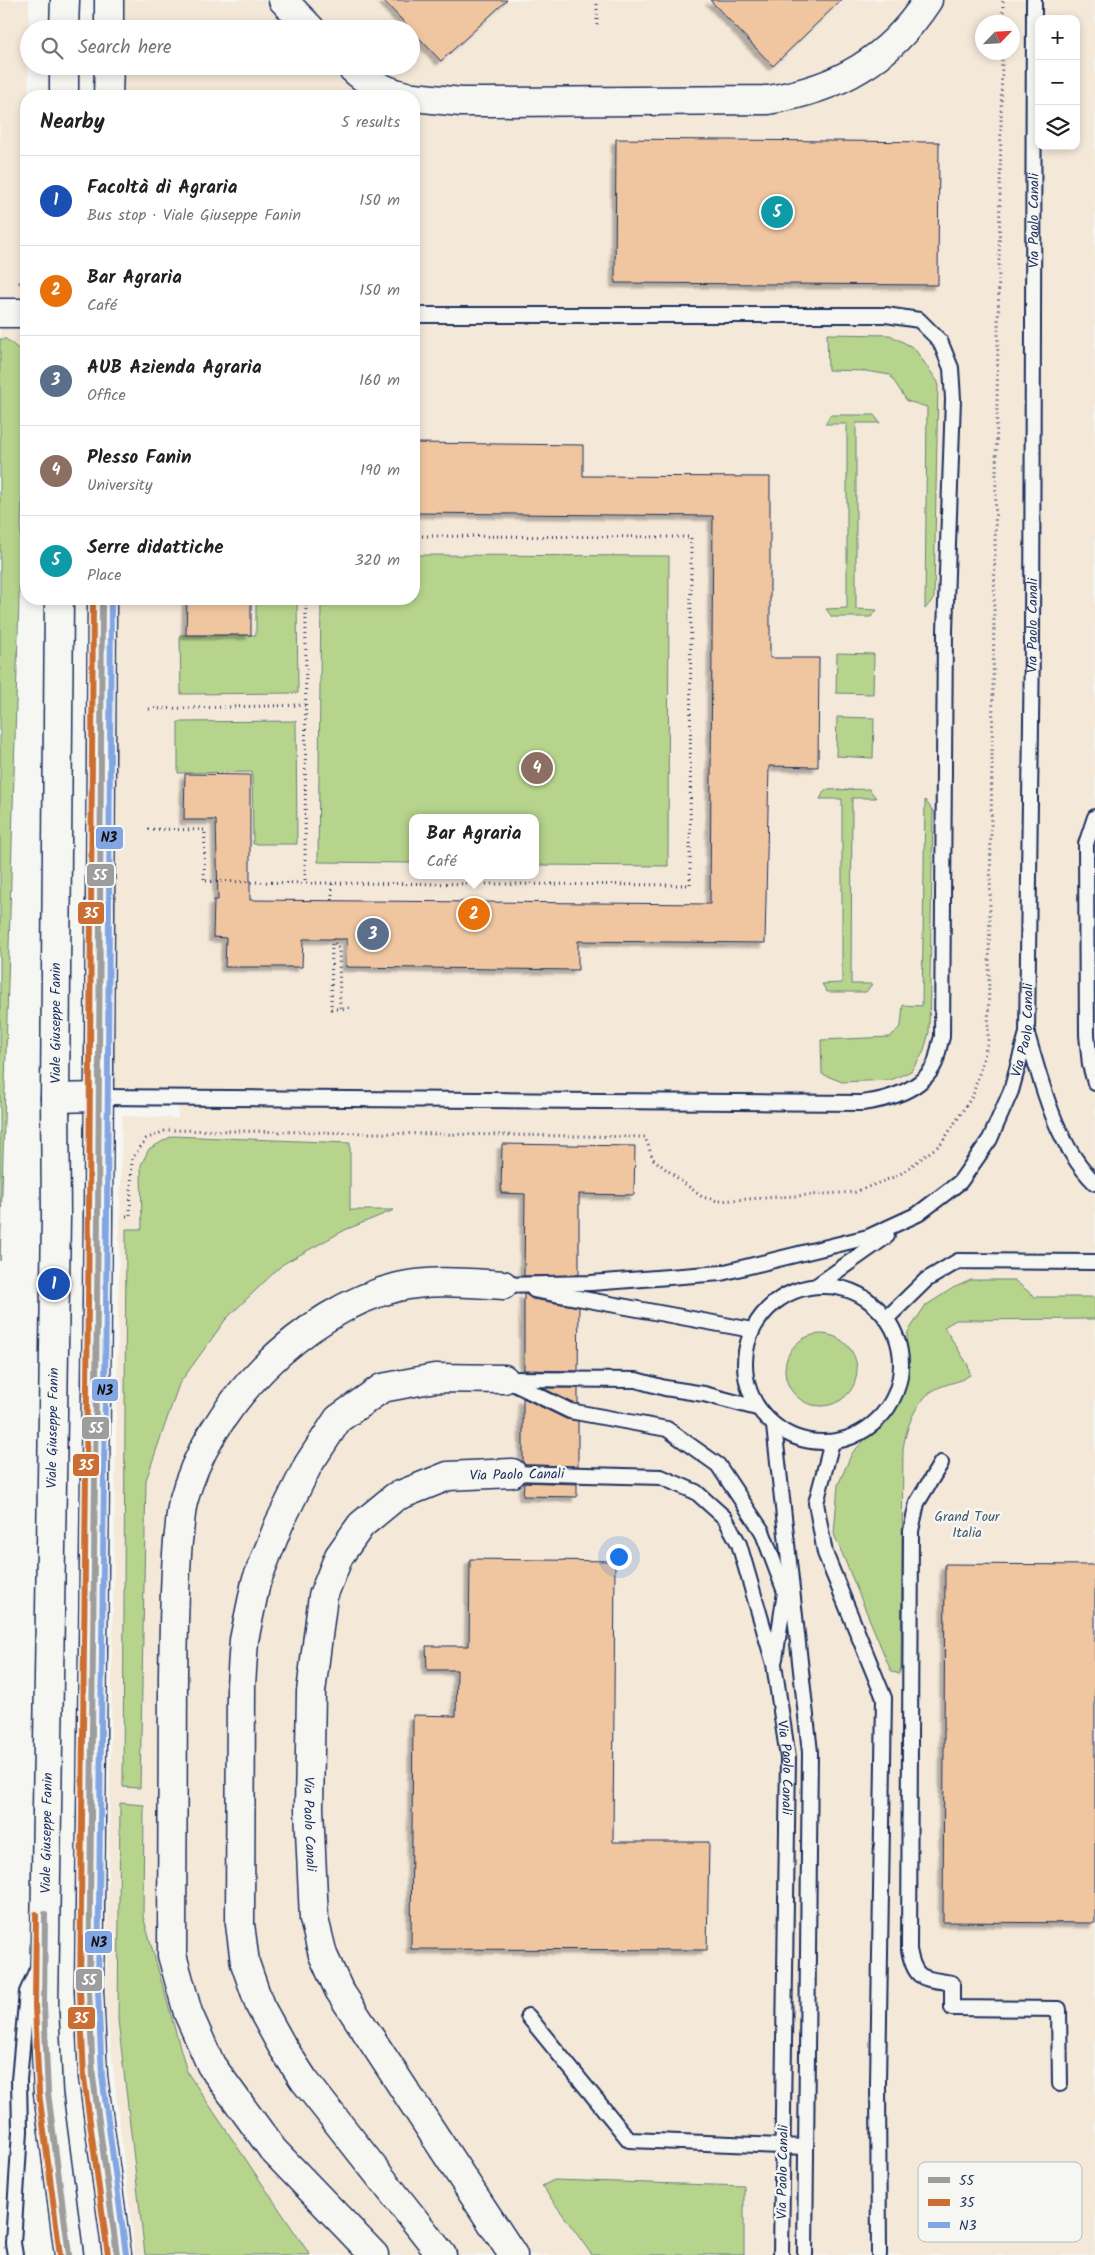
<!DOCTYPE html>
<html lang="en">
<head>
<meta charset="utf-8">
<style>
	:root { --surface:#fff; --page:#f6f6f6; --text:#202124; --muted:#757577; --line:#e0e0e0; --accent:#1b2f5e }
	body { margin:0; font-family:Kalam,sans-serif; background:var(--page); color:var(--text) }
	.controls { position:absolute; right:15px; top:15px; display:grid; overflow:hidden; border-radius:10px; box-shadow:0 2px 8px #0003 }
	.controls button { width:45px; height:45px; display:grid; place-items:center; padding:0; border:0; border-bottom:1px solid var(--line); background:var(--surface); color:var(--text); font:25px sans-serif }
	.compass { position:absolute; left:975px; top:15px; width:45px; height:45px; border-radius:50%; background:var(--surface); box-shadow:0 2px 8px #0003; rotate:65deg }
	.you { position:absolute; left:618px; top:1556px; width:18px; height:18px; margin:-12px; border:4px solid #fff; border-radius:50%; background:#1a73e8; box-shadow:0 0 0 8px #1a73e833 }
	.badge { display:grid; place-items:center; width:32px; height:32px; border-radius:50%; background:var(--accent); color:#fff; font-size:16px; font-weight:700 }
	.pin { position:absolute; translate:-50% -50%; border:2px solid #fff; box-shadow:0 1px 5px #0006 }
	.popup { position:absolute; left:409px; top:814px; width:130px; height:65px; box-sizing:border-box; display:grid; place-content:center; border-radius:10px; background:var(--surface); filter:drop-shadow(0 1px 4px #0005); font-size:16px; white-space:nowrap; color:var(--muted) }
	.popup b { font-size:19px; color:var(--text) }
	.popup::after { content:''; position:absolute; left:50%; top:100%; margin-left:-10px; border:10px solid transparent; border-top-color:var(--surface) }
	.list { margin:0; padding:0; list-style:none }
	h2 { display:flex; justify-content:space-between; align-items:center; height:65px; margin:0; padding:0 20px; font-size:21px }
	h2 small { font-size:16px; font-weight:400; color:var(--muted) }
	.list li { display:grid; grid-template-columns:32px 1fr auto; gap:15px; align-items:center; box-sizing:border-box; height:90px; padding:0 20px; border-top:1px solid var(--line) }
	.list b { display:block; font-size:19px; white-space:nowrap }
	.list p { margin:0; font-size:16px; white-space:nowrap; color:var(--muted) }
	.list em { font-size:16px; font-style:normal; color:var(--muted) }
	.icon { flex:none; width:28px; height:28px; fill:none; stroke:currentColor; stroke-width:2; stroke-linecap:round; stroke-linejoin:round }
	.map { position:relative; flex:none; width:1095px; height:2255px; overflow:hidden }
	.search { position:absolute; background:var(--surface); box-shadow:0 2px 8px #0003; left:20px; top:20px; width:400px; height:55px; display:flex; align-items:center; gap:12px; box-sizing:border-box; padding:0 18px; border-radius:28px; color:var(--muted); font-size:19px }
	.panel { position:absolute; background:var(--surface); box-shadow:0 2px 8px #0003; left:20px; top:90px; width:400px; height:515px; border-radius:20px }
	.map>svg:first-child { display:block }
</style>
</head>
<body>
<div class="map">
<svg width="1095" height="2255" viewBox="0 0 1095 2255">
	<defs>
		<filter id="shadow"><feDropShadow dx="-4.5" dy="4.5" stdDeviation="1" flood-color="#0004"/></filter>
	</defs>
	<rect width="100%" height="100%" fill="#f6f6f2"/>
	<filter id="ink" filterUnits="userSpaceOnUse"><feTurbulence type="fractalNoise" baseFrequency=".02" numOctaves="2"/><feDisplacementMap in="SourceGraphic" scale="10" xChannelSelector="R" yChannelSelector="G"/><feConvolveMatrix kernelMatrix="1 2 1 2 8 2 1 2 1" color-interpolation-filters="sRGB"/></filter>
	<g filter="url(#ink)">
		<!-- built -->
		<path fill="#f4e8d9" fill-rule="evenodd" d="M0 0H29L26 355 6 339H0Z
			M103 0H1095V2255H135L106 2007 122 1116 178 1118 179 1099 98 1097 102 599H414V96H96L98 66H411V29H101ZM1039 19H1076V146H1039ZM982 22H1012V52H982ZM413 818H535V875H413Z"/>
		<!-- green -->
		<path fill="#b7d48d" stroke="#698276" d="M827 334 890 335 914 348 938 382 934 598 925 609 927 407 907 401 890 375 866 371 828 370Z
			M0 339H6L26 355 0 1261Z
			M830 415H874L880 423H856V609L877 610 871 617H832L826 609 847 608V424H825Z
			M414 555 669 556 668 866 535 865V818H413V863L318 862 321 599H414Z
			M256 599H297L298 693 181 694 180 635H256Z
			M837 653 874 654 873 694 836 693Z
			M837 717 874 718 873 758 836 756Z
			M296 721 297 844H253L252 772 178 773V722Z
			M869 789 876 798H852L851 984H872L866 992H827L822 984 842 983V799H820L825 790Z
			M925 800 933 811 929 1033 923 1053 911 1071 891 1080 842 1082 822 1074 821 1040 890 1037 901 1026 903 1005 922 1006Z
			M172 1136 350 1143V1210H394L345 1230 283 1264 226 1319 179 1384 146 1480 140 1788 123 1787 126 1229H142L141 1165 149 1149Z
			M971 1280H1014L1035 1297H1095V1319L956 1320 944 1327 968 1365 970 1375C959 1383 946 1383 934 1390 915 1401 906 1429 903 1449L901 1668 899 1674 891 1671 834 1534 838 1485 852 1453 890 1414 904 1393V1357L908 1332 925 1306 953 1288Z
			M785 1370a36 36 0 1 1 72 0a36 36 0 1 1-72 0Z
			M120 1803 144 1805 143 1916 187 2072 310 2255H145L118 2020Z
			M554 2180 744 2186V2255H592L542 2186Z"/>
		<!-- building -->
		<path fill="#f0c6a0" stroke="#1b2f5e" filter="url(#shadow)" d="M383 0H507L441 61Z
			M710 0H841L773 66Z
			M616 139 939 142 938 285 615 283Z
			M414 443 583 445V476L770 477V658H819L818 767 769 766 765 943 578 941V970L346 967 347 939H303L302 967H225L226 938 213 937 214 900H218L216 820H184L185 774 250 775V900L710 904 713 516 414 513Z
			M187 599H251V635H186Z
			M502 1144 635 1146 634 1195 579 1194V1275L524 1276 525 1194 501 1193Z
			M524 1293 532 1299 579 1307 578 1371 524 1370Z
			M543 1388H578V1404L573 1403Z
			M523 1398 566 1419 578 1421V1466L525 1465 523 1462Z
			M524 1482 577 1484V1497L523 1496Z
			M470 1559 615 1561 613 1842H709L707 1950 411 1949 413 1715 456 1716 457 1670H427L426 1646H469Z
			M945 1564 1095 1565V1923L943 1922Z"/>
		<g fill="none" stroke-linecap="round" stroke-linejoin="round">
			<!-- lane casing -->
			<g stroke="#1b2f5e" stroke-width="18">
				<g id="lane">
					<path d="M1095 817 1086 844 1087 1035 1090 1065 1095 1083"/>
					<path d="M1027 1034C1043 1087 1055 1143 1095 1183"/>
					<path d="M98 1097 862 1103C887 1100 923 1090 935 1063 938 1055 939 1045 942 1037L945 631 953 399 951 368 940 341 919 320 886 315H414"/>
					<path id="s1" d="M503 1285 591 1283 721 1273 868 1237 918 1214 960 1182 990 1139 1011 1091 1027 1033 1032 645 1034 0"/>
					<circle cx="823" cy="1364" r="78"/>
					<path d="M816 1286 887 1236"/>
					<path d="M534 1290 752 1330"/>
					<path d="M887 1318 926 1280 958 1261 1095 1262"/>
					<path d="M504 1379 570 1411 667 1429 718 1465 762 1531 785 1592 775 1659"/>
					<path d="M507 1379 636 1380 665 1388 704 1394 757 1408"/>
					<path d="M774 1426 810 1752 805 2255"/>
					<path d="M832 1442 816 1503 825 1553 884 1698 878 2083 879 2255"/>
					<path d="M941 1463 917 1503 911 1531 909 1950C915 1981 923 1978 952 1983V2008L1059 2009 1060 2084"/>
					<path id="s2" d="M512 1473 661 1477 696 1492 725 1518 739 1544 774 1664 788 1758 781 2255"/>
					<path d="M528 2016 629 2140 806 2147"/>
					<path d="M15 2255 13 2243 20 2131 19 2080 27 1992 38 1967"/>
				</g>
			</g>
			<!-- street casing -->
			<g stroke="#1b2f5e" stroke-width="31">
				<g id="street">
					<path d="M283 0 311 29"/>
					<path d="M350 66C366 82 384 91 406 96"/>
					<path d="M414 97 461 102H489L768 100C838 89 889 60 928 0"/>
					<path d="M0 313H26"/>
					<path d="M55 1098 98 1097"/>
					<path id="s3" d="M512 1473 448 1476 395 1497 361 1525 339 1556 323 1596 311 1692 309 1808 314 1919 323 1955 339 1990 513 2255"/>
					<path d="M374 2255 273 2150 211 2065 188 2013 172 1955C173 1861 173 1767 173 1673 174 1629 174 1586 178 1541 180 1529 180 1515 183 1502 207 1408 303 1310 398 1287 433 1279 468 1283 503 1285"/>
					<path d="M442 2255 304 2080 282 2046 260 2006 245 1963 240 1924 241 1685 244 1640 256 1582 279 1524 308 1465 338 1419 382 1388 435 1378 504 1379"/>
				</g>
			</g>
			<!-- secondary casing -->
			<g stroke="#1b2f5e" stroke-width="31">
				<path id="secondary" d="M64 29 65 0
					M109 29V0
					M64 96V66
					M108 96 109 66
					M59 599 55 1098 56 1217 44 2006 48 2093 69 2255
					M102 599 98 1216 89 1991 93 2077 117 2255"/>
			</g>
			<!-- path -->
			<path stroke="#1b2f5e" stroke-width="3" stroke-dasharray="1 4" stroke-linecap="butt" d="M1003 22V0
				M597 25V0
				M19 283 26 279
				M306 599 305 883 690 885 691 537 414 536
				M149 709 306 705
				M148 829 205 830 204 881 305 883
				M332 884V900
				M332 939 339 949 340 1009 350 1008
				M332 939 331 1009H340
				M126 1216H130L132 1159 146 1139 167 1130 645 1137 653 1159 702 1197 718 1201 855 1192 899 1175 941 1144 973 1095 988 1042 1002 52"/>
			<!-- lane -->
			<use href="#lane" stroke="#f6f6f2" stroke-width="14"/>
			<!-- street -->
			<use href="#street" stroke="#f6f6f2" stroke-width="28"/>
			<!-- secondary -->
			<use href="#secondary" stroke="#f6f6f2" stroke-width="28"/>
			<!-- bus-1 casing -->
			<g stroke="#f6f6f2" stroke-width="10">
				<path id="bus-1" d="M102 599 98 1216 89 1991 93 2077 117 2255
					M45 1914 44 2006 48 2093 69 2255"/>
			</g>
			<!-- bus-2 casing -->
			<g stroke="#f6f6f2" stroke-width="10">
				<path id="bus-2" d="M93 599 89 1216 80 1991 84 2078 108 2255
					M36 1914 35 2006 39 2093 60 2255"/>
			</g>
			<!-- bus-3 casing -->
			<g stroke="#f6f6f2" stroke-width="10">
				<path id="bus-3" d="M111 599 107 1216 98 1991 102 2076 126 2254"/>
			</g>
			<!-- bus-1 -->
			<use href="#bus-1" stroke="#9d9d9d" stroke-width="6"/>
			<!-- bus-2 -->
			<use href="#bus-2" stroke="#cb6e33" stroke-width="6"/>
			<!-- bus-3 -->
			<use href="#bus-3" stroke="#82a6e3" stroke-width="6"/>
		</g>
	</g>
	<g text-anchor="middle" stroke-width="5" stroke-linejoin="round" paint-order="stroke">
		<!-- street labels -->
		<g font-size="14" fill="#1b2f5e" stroke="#f6f6f2">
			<text dy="5" stroke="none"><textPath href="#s1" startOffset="1455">Via Paolo Canali</textPath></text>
			<text dy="5" stroke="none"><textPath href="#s1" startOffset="1050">Via Paolo Canali</textPath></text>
			<text transform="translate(55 1023) rotate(-90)" y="5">Viale Giuseppe Fanin</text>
			<text dy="5" stroke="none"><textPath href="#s1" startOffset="645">Via Paolo Canali</textPath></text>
			<text transform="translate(52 1428) rotate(-89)" y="5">Viale Giuseppe Fanin</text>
			<text transform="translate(517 1474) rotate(-1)" y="5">Via Paolo Canali</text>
			<text dy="5" stroke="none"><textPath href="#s2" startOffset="485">Via Paolo Canali</textPath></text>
			<text dy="5" stroke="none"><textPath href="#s3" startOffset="475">Via Paolo Canali</textPath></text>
			<text transform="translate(46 1833) rotate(-89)" y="5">Viale Giuseppe Fanin</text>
			<text transform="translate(782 2172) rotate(-89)" y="5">Via Paolo Canali</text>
		</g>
		<!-- park labels -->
		<g font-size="14" fill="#42586a" stroke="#f6f6f2">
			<text x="967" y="1521">Grand Tour<tspan x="967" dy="16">Italia</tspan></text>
		</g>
	</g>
	<!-- legend -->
	<rect x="918" y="2162" width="164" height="80" rx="8" fill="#f6f6f2" stroke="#b4bac6" stroke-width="1"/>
	<rect x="928" y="2177" width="22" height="6" fill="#9d9d9d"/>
	<rect x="928" y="2199" width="22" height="7" fill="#cb6e33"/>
	<rect x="928" y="2222" width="22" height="6" fill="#82a6e3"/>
	<g font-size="14" fill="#1b2f5e">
		<text x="959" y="2185">55</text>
		<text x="959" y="2207">35</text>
		<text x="959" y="2230">N3</text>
	</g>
	<g stroke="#f6f6f2" stroke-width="2">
		<rect x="95" y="826" width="29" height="24" rx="5" fill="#82a6e3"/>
		<rect x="86" y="863" width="29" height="24" rx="5" fill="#9d9d9d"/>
		<rect x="77" y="901" width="28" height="24" rx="5" fill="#cb6e33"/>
		<rect x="91" y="1378" width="28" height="24" rx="5" fill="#82a6e3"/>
		<rect x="81" y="1416" width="29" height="24" rx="5" fill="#9d9d9d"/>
		<rect x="72" y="1453" width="28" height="24" rx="5" fill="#cb6e33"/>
		<rect x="84" y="1930" width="29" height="24" rx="5" fill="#82a6e3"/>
		<rect x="75" y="1968" width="28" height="24" rx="5" fill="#9d9d9d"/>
		<rect x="67" y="2006" width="29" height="24" rx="5" fill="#cb6e33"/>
	</g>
	<g font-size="14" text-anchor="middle" font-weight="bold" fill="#fff">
		<text x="100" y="880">55</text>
		<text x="91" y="918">35</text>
		<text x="96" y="1433">55</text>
		<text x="86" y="1470">35</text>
		<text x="89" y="1985">55</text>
		<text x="81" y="2023">35</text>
	</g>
	<g font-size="14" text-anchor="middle" font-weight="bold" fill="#111">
		<text x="109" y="842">N3</text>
		<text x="105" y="1395">N3</text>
		<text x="99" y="1947">N3</text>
	</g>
</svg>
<div class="controls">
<button>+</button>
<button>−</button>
<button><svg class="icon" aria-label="layers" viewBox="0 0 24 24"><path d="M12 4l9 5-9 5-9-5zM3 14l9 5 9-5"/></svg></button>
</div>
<svg class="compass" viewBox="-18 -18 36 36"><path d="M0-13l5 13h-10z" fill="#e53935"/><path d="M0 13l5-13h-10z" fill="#757577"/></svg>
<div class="you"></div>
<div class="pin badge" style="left:54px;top:1284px;background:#1a4fb4">1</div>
<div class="pin badge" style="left:474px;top:914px;background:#e8710a">2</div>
<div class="popup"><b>Bar Agraria</b>Café</div>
<div class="pin badge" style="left:373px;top:934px;background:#5c6f8a">3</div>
<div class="pin badge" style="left:537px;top:768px;background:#8d6e63">4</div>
<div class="pin badge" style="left:777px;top:212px;background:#0f9aa8">5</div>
<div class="search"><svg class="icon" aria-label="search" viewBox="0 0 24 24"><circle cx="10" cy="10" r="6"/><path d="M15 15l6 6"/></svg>Search here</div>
<section class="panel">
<h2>Nearby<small>5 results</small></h2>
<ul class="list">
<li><span class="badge" style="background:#1a4fb4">1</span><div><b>Facoltà di Agraria</b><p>Bus stop · Viale Giuseppe Fanin</p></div><em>150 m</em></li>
<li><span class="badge" style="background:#e8710a">2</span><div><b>Bar Agraria</b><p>Café</p></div><em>150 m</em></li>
<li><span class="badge" style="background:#5c6f8a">3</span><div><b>AUB Azienda Agraria</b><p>Office</p></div><em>160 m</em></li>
<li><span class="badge" style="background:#8d6e63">4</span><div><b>Plesso Fanin</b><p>University</p></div><em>190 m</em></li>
<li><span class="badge" style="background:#0f9aa8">5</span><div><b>Serre didattiche</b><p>Place</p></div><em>320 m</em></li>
</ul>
</section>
</div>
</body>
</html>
